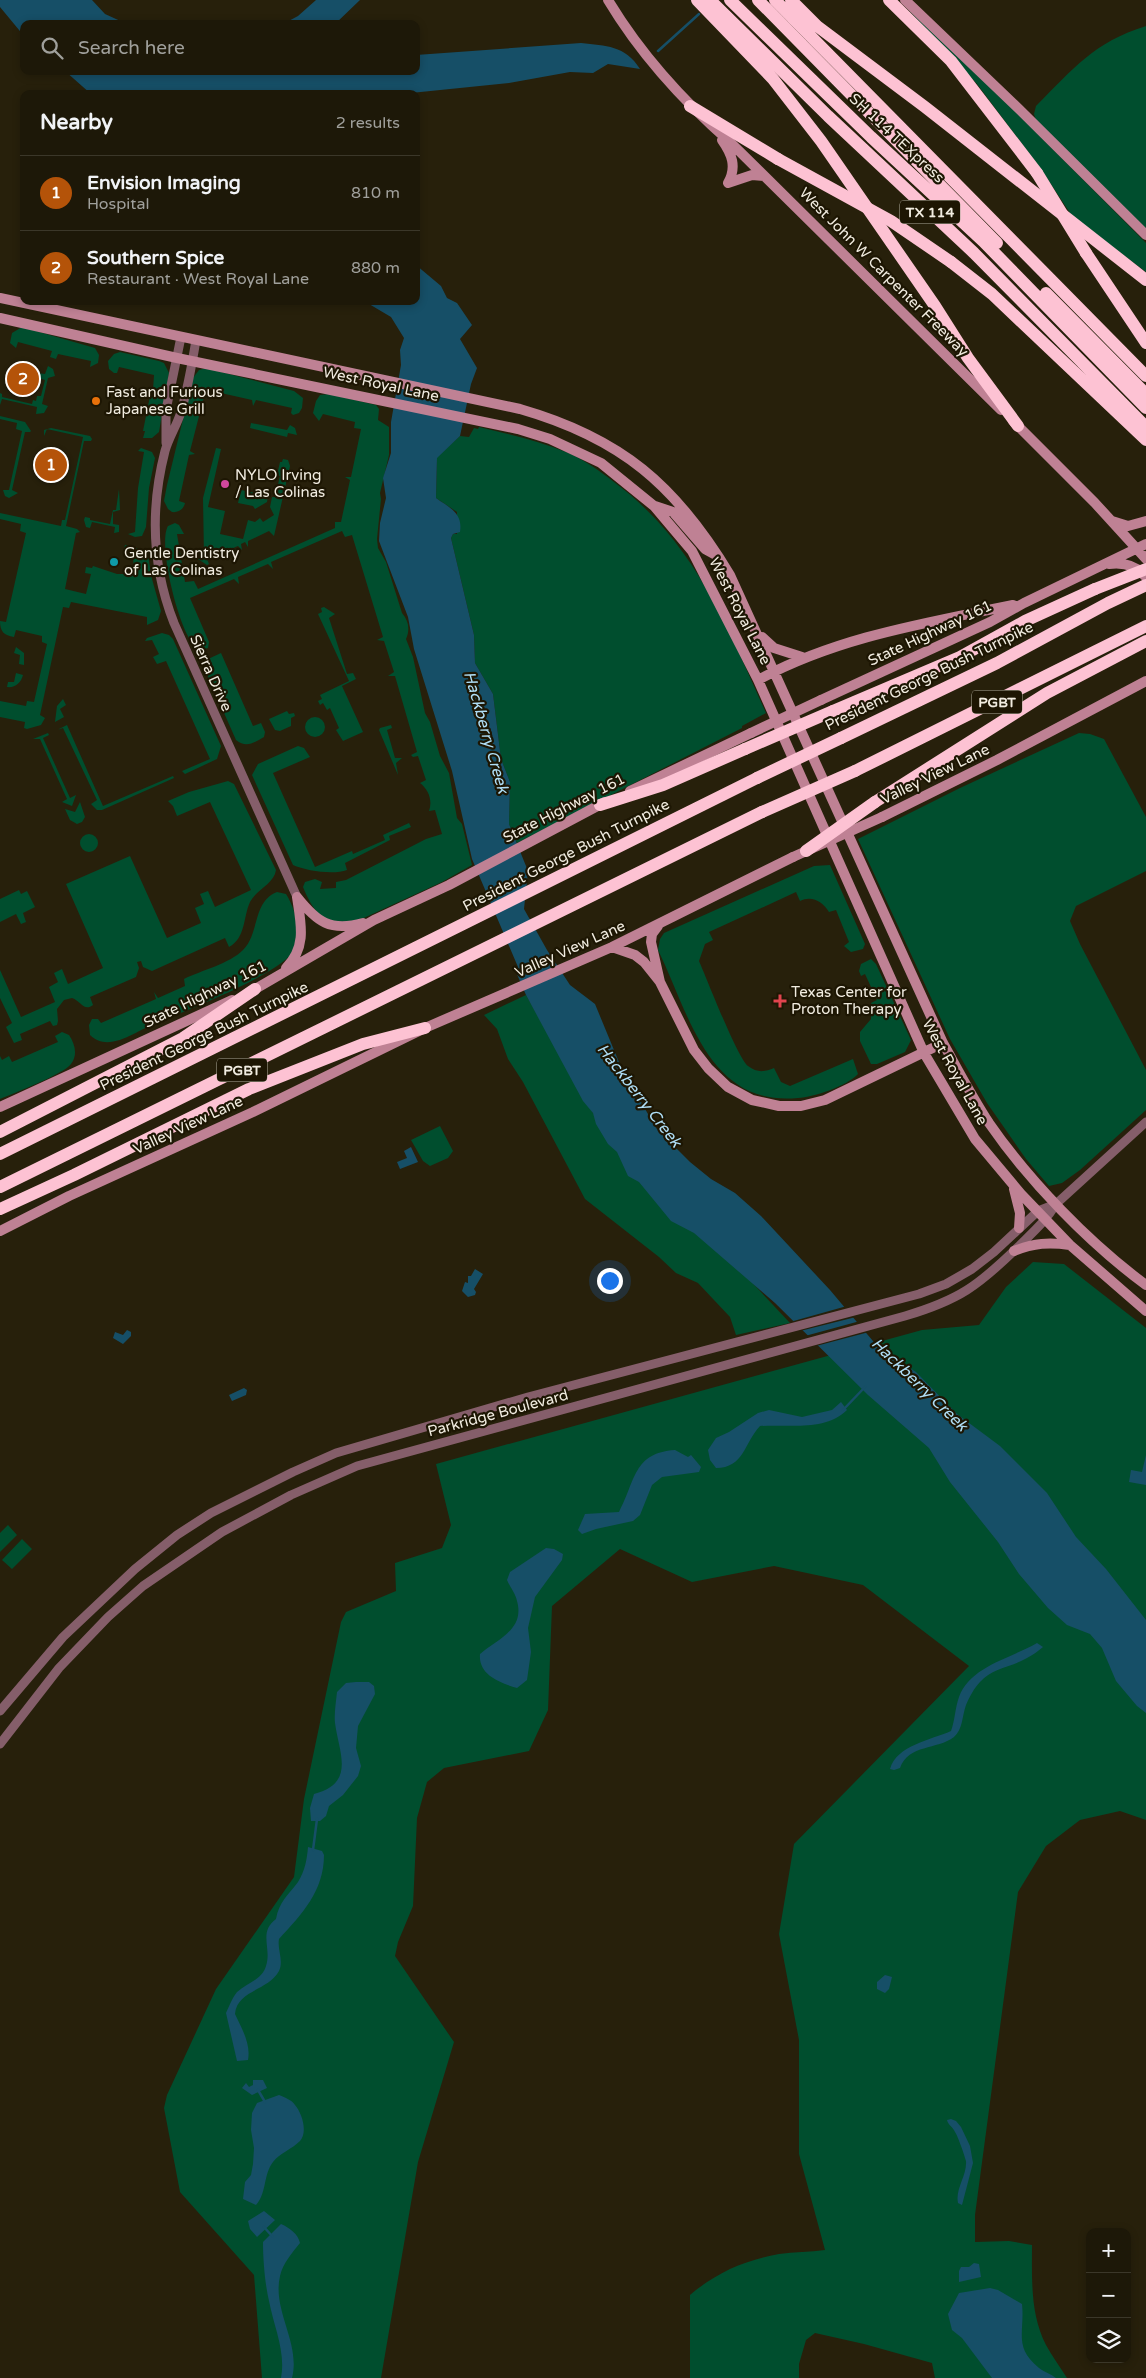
<!DOCTYPE html>
<html lang="en">
<head>
<meta charset="utf-8">
<style>
	:root { --surface:#1d1808; --page:#2a2516; --text:#f1f3f6; --muted:#a0a09c; --line:#3b3729; --accent:#b45309 }
	body { margin:0; font-family:"Varela Round",sans-serif; background:var(--page); color:var(--text) }
	.controls { position:absolute; right:15px; bottom:15px; display:grid; overflow:hidden; border-radius:10px; box-shadow:0 2px 8px #0003 }
	.controls button { width:45px; height:45px; display:grid; place-items:center; padding:0; border:0; border-bottom:1px solid var(--line); background:var(--surface); color:var(--text); font:25px sans-serif }
	.you { position:absolute; left:609px; top:1280px; width:18px; height:18px; margin:-12px; border:4px solid #fff; border-radius:50%; background:#1a73e8; box-shadow:0 0 0 8px #1a73e833 }
	.badge { display:grid; place-items:center; width:32px; height:32px; border-radius:50%; background:var(--accent); color:#fff; font-size:16px; font-weight:700 }
	.pin { position:absolute; translate:-50% -50%; border:2px solid #fff; box-shadow:0 1px 5px #0006 }
	.list { margin:0; padding:0; list-style:none }
	h2 { display:flex; justify-content:space-between; align-items:center; height:65px; margin:0; padding:0 20px; font-size:21px }
	h2 small { font-size:16px; font-weight:400; color:var(--muted) }
	.list li { display:grid; grid-template-columns:32px 1fr auto; gap:15px; align-items:center; box-sizing:border-box; height:75px; padding:0 20px; border-top:1px solid var(--line) }
	.list b { display:block; font-size:19px; white-space:nowrap }
	.list p { margin:0; font-size:16px; white-space:nowrap; color:var(--muted) }
	.list em { font-size:16px; font-style:normal; color:var(--muted) }
	.icon { flex:none; width:28px; height:28px; fill:none; stroke:currentColor; stroke-width:2; stroke-linecap:round; stroke-linejoin:round }
	.map { position:relative; flex:none; width:1146px; height:2378px; overflow:hidden }
	.search { position:absolute; background:var(--surface); box-shadow:0 2px 8px #0003; left:20px; top:20px; width:400px; height:55px; display:flex; align-items:center; gap:12px; box-sizing:border-box; padding:0 18px; border-radius:10px; color:var(--muted); font-size:19px }
	.panel { position:absolute; background:var(--surface); box-shadow:0 2px 8px #0003; left:20px; top:90px; width:400px; height:215px; border-radius:10px }
	.map>svg:first-child { display:block }
</style>
</head>
<body>
<div class="map">
<svg width="1146" height="2378" viewBox="0 0 1146 2378">
	<rect width="100%" height="100%" fill="#27200b"/>
	<!-- green -->
	<path fill="#004e2e" d="M902 3 965 61 1146 243V272L1072 216 1041 169 977 84Z
		M1146 26V230L1036 120 1034 114 1036 106C1073 69 1094 42 1146 26Z
		M22 327 95 348 99 355 98 363 90 367 91 361 58 354 56 359 50 357 52 351 18 342 16 348 10 343 12 333Z
		M120 352 159 361 164 363 169 373 159 432 152 438H143L145 431H143L151 391 153 390 154 375 119 367 117 373H114L109 369 108 361 114 354Z
		M48 366 53 369 55 376 48 378 42 404 48 406 44 413 36 414 37 407 2 399 0 405V393L2 394V397L32 404 33 400 36 401 37 396H41L45 380 38 378V373L45 374Z
		M206 368 294 391 303 398 302 408 299 413 293 415 291 413 292 408 256 400 253 406 252 400 212 391 210 398 204 397 190 451 195 454 189 455 179 501 185 503C184 509 178 513 172 512L168 509 164 501 167 485 193 378 199 370Z
		M329 394 376 405 379 409 378 420 389 427V455L380 493 381 499 377 539 378 548 386 562 402 613C409 621 410 630 406 639L413 657 425 713 430 722 440 756 449 773 457 818 462 824 472 865 442 882 355 922C326 928 313 912 303 887L305 882 315 879 322 882 320 889 336 888V882L346 880 426 839 442 834 435 810 429 811C433 800 428 789 420 783L426 780 418 756 413 757 411 755 417 752 395 676H388L394 672 384 641 377 640 383 637 352 535 345 537 342 531 271 562 273 569 268 564 238 577 239 584 234 579 190 598 209 642 208 648C204 649 200 650 196 647 180 635 157 544 168 526L175 523 179 525 184 534H177L185 582 194 581 198 589 335 528V522H341L350 480 345 477H351L361 429 354 428 355 422 323 414 319 421 313 413 316 401 320 395Z
		M0 416 25 422 31 431 30 432H25L12 490 18 493 9 498 5 496 3 490H9L22 431 16 429 17 423 0 419Z
		M251 423 287 430 290 425 295 428 297 435 288 433 287 437 250 428Z
		M479 427C508 434 538 441 566 452 583 459 600 471 614 482 694 541 727 626 766 713L742 726V728L517 843 509 824 510 782 501 759 493 694 475 663 474 635 451 538 453 534H457V512L436 498 437 457 460 436 469 437 474 428 478 429Z
		M51 428 90 436 92 439 91 441H84L66 526 77 529 80 532 76 533 65 589 86 594 91 574 85 573 86 567 92 568 93 566 117 574H134L133 556H129L128 553 123 552 125 545 144 550 148 555 152 579 161 611 158 620 147 625V617L71 602 69 608 63 607 40 715 45 718 41 725 27 729 24 728 25 722 0 717V701L26 706 27 701 34 702 47 644 42 642V636L16 630 14 637C4 635 0 632 0 621L6 622 26 533 20 531 21 524 0 519V513L61 526 62 520H65L83 437 47 429 44 436V430Z
		M141 448 152 452 155 458 149 488 146 527 142 536 135 537 128 534 135 532 138 488 144 452 138 451Z
		M216 448 221 449 208 507 225 511 220 534 243 539 248 520 255 522 260 518 263 522 274 515 270 507 272 497H275L280 476 277 475 280 462H282L283 459 288 460 290 466 274 536 269 531 248 541V547L245 542 241 544 242 550 238 546 207 559 209 564 207 565 198 559 204 556 203 498Z
		M119 489 120 510 113 512V524L119 525V532L114 533 115 527 92 522 90 528 86 527 84 520 85 517 90 518V520L110 524 113 510H116Z
		M241 490 268 496 267 502 255 509 253 506 238 503Z
		M324 607 335 614 329 618 347 674 353 673 356 679 342 686 363 732 343 741 336 730 339 728 330 708 327 710 323 703 320 705 318 701 322 699 320 695 349 681 318 614 322 612 321 608Z
		M162 633 169 635 173 639 221 746 217 759 185 774 182 771 210 759 166 661 157 664 153 657 159 654 152 640 145 641 147 638Z
		M16 647 24 653V665L19 664 20 655 14 653Z
		M221 653 253 726 261 723 265 732 264 737C254 743 246 748 236 740L205 670 206 660Z
		M16 673 23 675C21 683 15 688 7 687L8 682H14Z
		M63 699 66 705 60 709 64 717 55 722 57 706Z
		M287 711 289 714 294 713 295 716 291 718V726L280 731 275 730 269 719Z
		M305 727a10 10 0 1 1 20 0a10 10 0 1 1-20 0Z
		M67 725 103 806 173 776 174 778 102 810H97L91 804 97 800 63 728 57 730Z
		M391 725 392 728 387 730 395 758H402L396 763 398 775 379 730 380 728Z
		M48 733 49 735 43 738 70 798 76 795 72 806 62 802 67 799 40 739H33Z
		M1079 733 1090 734 1104 739 1146 817V871L1076 906 1070 921 1080 944 1146 1070V1110L1080 1170 1062 1183 1049 1186 1026 1159 987 1103 950 1039 858 839 960 788Z
		M298 746 304 748 310 757 273 773 315 867 352 851 353 854 385 840 383 835 409 823 411 827 389 836 390 840 345 863 347 870C334 875 306 871 293 865L252 775 258 764Z
		M228 781 234 784 276 870C274 884 257 889 250 902 243 917 246 938 229 947L225 938 152 971 143 967 141 961 137 962 139 968 136 977 90 997 93 1005C84 1012 81 1001 72 998L64 1000 57 1009 58 1021 57 1025 53 1026 50 1021 20 1034 22 1040 14 1043 6 1027 12 1023 0 998V970L21 1017 55 1002 49 987 58 982 54 973 62 969 68 984 103 968 66 884 130 856 167 938 201 923 195 908 204 904 200 894 208 891 215 907 251 890 210 802 177 816 173 806 168 801 189 792Z
		M80 802 85 817 82 822 77 824 70 820 65 809 75 812Z
		M80 843a9 9 0 1 1 18 0a9 9 0 1 1-18 0Z
		M830 865 865 944 863 949 851 952 844 946 849 942 836 910 829 912C823 902 812 895 800 901L796 892 709 932 713 940 705 944 699 961C707 979 737 1057 748 1066 757 1073 765 1072 774 1068L781 1082 790 1086 853 1059 858 1074C847 1086 814 1097 798 1098 708 1107 689 1013 658 950L660 939 664 933 814 866Z
		M19 890 21 894 27 891 35 907 23 913 26 922 21 924 16 914 0 922V899Z
		M277 892 286 894C294 906 303 935 296 948 282 974 186 1011 156 1023 137 1030 109 1054 90 1035L89 1025 92 1019H98L101 1023 156 999 154 992 158 998 185 986 184 979C202 970 229 964 243 950 260 933 252 902 277 892Z
		M871 959 876 964 911 1040 905 1052 877 1064H871L860 1041V1032L871 1019V1003L877 1000 865 974 861 976 859 971 861 964Z
		M526 995 593 1113 790 1323 736 1335 730 1317 698 1283 676 1273 659 1257 585 1199 523 1082 508 1059 497 1029 484 1015Z
		M62 1032 69 1035C75 1044 78 1055 71 1064 64 1074 14 1093 0 1099V1056L2 1060 9 1056 12 1062 58 1042 55 1036Z
		M440 1126 453 1151 448 1158 430 1166 423 1161 411 1140Z
		M1033 1262 1064 1264 1146 1328V1820L1120 1811 1080 1820 1046 1846 1018 1892 975 2215V2242L1009 2241 1032 2245C1032 2278 1030 2314 1046 2345 1052 2356 1060 2367 1067 2378H935L932 2363 864 2344 815 2333 806 2340 799 2364V2378H690V2295C717 2272 745 2260 779 2254 794 2252 810 2252 825 2250L799 2154V2040L779 1934 794 1844 969 1666 863 1585 774 1566 692 1582 620 1549 552 1606 548 1710 529 1751 444 1768 427 1782 417 1818 413 1906 398 1942 395 1956 454 2042 418 2162 381 2378H262L254 2275 180 2192 164 2108 167 2095 216 1989 294 1877 304 1799 341 1622 346 1612 396 1591 395 1563 442 1548 451 1525 436 1464 922 1330 979 1325 1006 1287Z
		M8 1525 17 1535 0 1552V1533Z
		M22 1539 32 1549 12 1569 2 1560Z"/>
	<!-- water -->
	<path fill="#164f67" d="M0 0H92L105 14 127 24H24V36L0 7Z
		M316 0H360L335 24H283L298 16Z
		M581 43C606 46 625 45 640 69L608 64 593 73 570 72 509 83 401 94H91L65 71H416V55Z
		M416 265 441 286 447 298 457 303 472 325 460 339 477 368 471 384 460 436 437 458 436 498C450 508 463 513 460 532L453 534 451 538 474 635 475 663 493 694 501 759 510 782 509 824 528 871 524 909 547 950 570 985 595 1004 621 1067 656 1128 690 1162 711 1179 735 1193 761 1216 830 1290 878 1347 916 1372 957 1414 1000 1446 1047 1493 1076 1537 1106 1569 1146 1620V1713L1137 1706 1116 1681 1102 1648 1090 1634 1067 1625 1048 1608 1019 1574 998 1542 950 1482 929 1448 868 1395 775 1303 694 1233 671 1221 639 1182 628 1176 617 1152 608 1144 596 1124 593 1113 583 1101 526 995 516 972 518 967 472 859 452 771 414 649 408 617 379 541 380 523 386 498 383 478 391 453V422L401 365 400 350 404 338 391 317 364 301H416Z
		M411 1147 418 1162 400 1169 397 1162 407 1158 404 1151Z
		M475 1269 483 1274 474 1289 476 1292 475 1295 468 1297 462 1291 465 1282 468 1283V1276H471Z
		M127 1330 131 1332V1336L123 1344 113 1338 115 1332 123 1335Z
		M244 1388 247 1390 246 1395 232 1401 229 1395Z
		M841 1402 847 1410C824 1432 789 1424 760 1426 744 1443 744 1468 716 1468L710 1460 708 1450 716 1438 729 1432 758 1413 769 1410 802 1417 832 1410Z
		M675 1450 688 1457 691 1455 701 1467 699 1472 662 1477 652 1485 640 1515 633 1521 596 1529 582 1534 578 1530 585 1514 619 1512C636 1480 633 1453 675 1450Z
		M1146 1455V1485L1129 1482 1131 1470 1142 1472Z
		M546 1548 554 1549 563 1554 562 1560 535 1597 528 1628 531 1652 527 1680 517 1688C500 1683 478 1675 480 1654 498 1639 525 1629 517 1601 516 1594 510 1587 507 1580L510 1572Z
		M1037 1643 1043 1647C1038 1651 1033 1655 1027 1658 1012 1667 992 1668 980 1682 974 1688 969 1698 966 1705 962 1716 963 1729 954 1737 937 1750 909 1744 900 1768L894 1770 890 1769C897 1745 931 1740 951 1731 955 1720 955 1708 959 1697 970 1666 1012 1658 1037 1643Z
		M356 1682H369L374 1686 375 1694 358 1726 356 1748 361 1766 358 1776 343 1795 329 1806 326 1816 320 1821H311L310 1808 314 1794C356 1783 339 1753 335 1723 334 1714 336 1702 337 1692L346 1683Z
		M308 1847 322 1851 324 1855C324 1891 302 1914 279 1939 277 1950 284 1960 279 1971 268 1991 237 1990 235 2014 242 2029 251 2044 248 2060L237 2061 226 2013C229 2007 232 1998 237 1992 247 1983 262 1980 266 1966 272 1949 258 1932 276 1919 279 1902 288 1895 298 1882 305 1871 307 1859 308 1847Z
		M885 1975 892 1977 889 1989 885 1993 877 1989V1982Z
		M253 2080H263L267 2088 252 2095 242 2088 246 2083 249 2087 253 2085Z
		M279 2095C284 2097 292 2100 295 2105 302 2113 308 2132 300 2141 292 2149 280 2153 273 2162 263 2175 267 2193 256 2205L243 2199 245 2182 251 2175 253 2164 254 2148 251 2130 252 2113 257 2103Z
		M951 2119 956 2121 961 2127 970 2146 973 2163 962 2205 958 2203C955 2189 967 2176 966 2161 965 2157 958 2136 955 2132 953 2127 948 2125 947 2120Z
		M264 2211 275 2220 257 2237 250 2229 248 2221Z
		M281 2224C290 2228 298 2234 300 2243 292 2253 283 2263 280 2276 272 2311 301 2343 292 2378H281C286 2352 274 2327 269 2301 265 2284 263 2260 263 2242Z
		M974 2263 979 2264 981 2277 959 2282V2271L961 2267H969Z
		M990 2288 998 2290 1022 2304C1025 2332 1013 2347 1039 2368 1044 2372 1051 2374 1056 2378H992L962 2338 952 2330 948 2314 959 2293Z"/>
	<!-- pier -->
	<path fill="#27200b" d="M847 1306 856 1317 800 1331 790 1322Z
		M860 1321 869 1332 816 1346 805 1336Z"/>
	<g fill="none" stroke-linecap="round" stroke-linejoin="round">
		<!-- stream -->
		<path stroke="#164f67" stroke-width="2.5" d="M658 51 699 14
			M843 1410 865 1387
			M313 1850 317 1819
			M258 2090 265 2102
			M264 2227 272 2236"/>
		<!-- tertiary -->
		<path stroke="#855e6a" stroke-width="9" d="M196 340C192 364 188 388 181 412 177 425 169 437 165 451 150 509 152 567 174 623L297 897
			M166 443V410L181 337
			M0 1711 63 1637 135 1569 177 1535 211 1513 293 1472 336 1453 528 1397 919 1294 946 1284 972 1269 994 1252 1038 1211 1056 1204
			M0 1744 59 1668 108 1617 143 1586 222 1532 291 1495 357 1466 905 1316C959 1300 978 1286 1018 1247 1032 1233 1046 1221 1056 1204L1146 1122"/>
		<!-- secondary -->
		<path stroke="#bf8194" stroke-width="10" d="M608 0C641 55 683 101 731 143L1001 410
			M905 0 1020 110 1146 235
			M722 140C732 154 737 167 728 183
			M728 183 752 175 764 176
			M0 298 520 409C621 438 676 485 730 575L943 1043C958 1070 972 1097 989 1123 1029 1181 1089 1243 1146 1285
			M0 318 177 358 518 429 550 439 601 463 654 506 692 551 758 680 924 1053 975 1139 1021 1194 1070 1245 1146 1311
			M1013 421 1095 503 1146 559
			M655 506 673 512 705 549 716 555
			M1112 521 1128 526 1146 521
			M1109 564C1124 562 1136 565 1146 577
			M762 637 774 648 802 657
			M758 680C837 637 926 623 1013 605
			M821 700 990 622 1024 603 1146 544
			M630 791 751 733
			M882 817 997 760 1146 681
			M297 897C317 922 330 932 363 923
			M658 926 652 934 651 942 660 982 694 1050 708 1068 728 1087 752 1100 779 1106H801L825 1100 943 1043
			M612 947 635 955 644 962 660 982
			M286 968C307 947 301 924 297 897
			M250 992 374 920 449 885 605 802
			M0 1107 232 1000
			M1014 1189 1020 1213 1019 1228
			M0 1231 69 1196 253 1112 425 1028 612 947 793 857
			M1014 1251C1034 1243 1049 1242 1070 1245"/>
		<!-- motorway -->
		<path stroke="#fdc2d3" stroke-width="12" d="M697 0 773 79 821 141 935 306 968 358 1018 426
			M710 0 828 116 974 253 1146 427
			M730 0 871 137 983 241 1146 408
			M758 0 997 243
			M775 0 1146 376
			M791 0 817 26 925 107 1146 280
			M889 0 951 61 1037 173
			M690 106 778 159
			M1086 253 1146 343
			M951 262 992 294 1146 440
			M1046 293 1146 394
			M833 711 960 657 1025 621 1095 589
			M841 738 997 663 1108 603 1146 585
			M855 771 1146 626
			M875 802 1047 693 1146 641
			M600 805 663 785 745 749
			M0 1132 183 1038 255 989
			M0 1154 757 778
			M0 1187 762 812
			M0 1209 74 1175 249 1089 363 1044 425 1028"/>
		<!-- secondary-bridge -->
		<path stroke="#bf8194" stroke-width="10" d="M751 733 821 700
			M793 857 882 817"/>
		<!-- motorway-bridge -->
		<path stroke="#fdc2d3" stroke-width="12" d="M778 159 891 221 951 262
			M1037 173 1086 253
			M1095 589 1146 569
			M745 749 833 711
			M757 778 841 738
			M762 812 855 771
			M806 851 875 802"/>
	</g>
	<!-- markers -->
	<circle fill="#e8710a" stroke="#1d1603" stroke-width="2" cx="96" cy="401" r="5"/>
	<circle fill="#d1479c" stroke="#1d1603" stroke-width="2" cx="225" cy="484" r="5"/>
	<circle fill="#0f9aa8" stroke="#1d1603" stroke-width="2" cx="114" cy="562" r="5"/>
	<path fill="#e0444e" stroke="#1d1603" stroke-width="2" d="M777.5 993.5h5v5h5v5h-5v5h-5v-5h-5v-5h5z"/>
	<g text-anchor="middle" stroke-width="4.5" stroke-linejoin="round" paint-order="stroke">
		<!-- shield labels -->
		<g fill="#1d1603" stroke="#b1ac9e" stroke-width="1">
			<rect x="900" y="200.5" width="60" height="23" rx="4"/>
			<rect x="972" y="690.5" width="50" height="23" rx="4"/>
			<rect x="217" y="1058.5" width="50" height="23" rx="4"/>
		</g>
		<g font-size="14" font-weight="bold" fill="#f1ece0">
			<text x="930" y="217">TX 114</text>
			<text x="997" y="707">PGBT</text>
			<text x="242" y="1075">PGBT</text>
		</g>
		<!-- street labels -->
		<g font-size="15" fill="#f1ece0" stroke="#1d1603">
			<text transform="translate(897 138) rotate(43)" y="5">SH 114 TEXpress</text>
			<text transform="translate(884 272) rotate(45)" y="5">West John W Carpenter Freeway</text>
			<text transform="translate(381 384) rotate(12)" y="5">West Royal Lane</text>
			<text transform="translate(740 611) rotate(63)" y="5">West Royal Lane</text>
			<text transform="translate(930 633) rotate(-25)" y="5">State Highway 161</text>
			<text transform="translate(211 673) rotate(66)" y="5">Sierra Drive</text>
			<text transform="translate(929 676) rotate(-26)" y="5">President George Bush Turnpike</text>
			<text transform="translate(935 774) rotate(-26)" y="5">Valley View Lane</text>
			<text transform="translate(564 808) rotate(-27)" y="5">State Highway 161</text>
			<text transform="translate(566 855) rotate(-27)" y="5">President George Bush Turnpike</text>
			<text transform="translate(570 949) rotate(-24)" y="5">Valley View Lane</text>
			<text transform="translate(205 994) rotate(-26)" y="5">State Highway 161</text>
			<text transform="translate(204 1036) rotate(-26)" y="5">President George Bush Turnpike</text>
			<text transform="translate(955 1072) rotate(61)" y="5">West Royal Lane</text>
			<text transform="translate(188 1125) rotate(-25)" y="5">Valley View Lane</text>
			<text transform="translate(498 1413) rotate(-15)" y="5">Parkridge Boulevard</text>
		</g>
		<!-- poi labels -->
		<g font-size="15" fill="#f1ece0" stroke="#1d1603" text-anchor="start">
			<text x="106" y="397">Fast and Furious<tspan x="106" dy="17">Japanese Grill</tspan></text>
			<text x="235" y="480">NYLO Irving<tspan x="235" dy="17">/ Las Colinas</tspan></text>
			<text x="124" y="558">Gentle Dentistry<tspan x="124" dy="17">of Las Colinas</tspan></text>
			<text x="791" y="997">Texas Center for<tspan x="791" dy="17">Proton Therapy</tspan></text>
		</g>
		<!-- water labels -->
		<g font-size="16" font-style="italic" fill="#afdef6" stroke="#1d1603">
			<text transform="translate(487 732) rotate(74)" y="6">Hackberry Creek</text>
			<text transform="translate(640 1095) rotate(52)" y="6">Hackberry Creek</text>
			<text transform="translate(920 1384) rotate(44)" y="6">Hackberry Creek</text>
		</g>
	</g>
</svg>
<div class="controls">
<button>+</button>
<button>−</button>
<button><svg class="icon" aria-label="layers" viewBox="0 0 24 24"><path d="M12 4l9 5-9 5-9-5zM3 14l9 5 9-5"/></svg></button>
</div>
<div class="you"></div>
<div class="pin badge" style="left:51px;top:465px">1</div>
<div class="pin badge" style="left:23px;top:379px">2</div>
<div class="search"><svg class="icon" aria-label="search" viewBox="0 0 24 24"><circle cx="10" cy="10" r="6"/><path d="M15 15l6 6"/></svg>Search here</div>
<section class="panel">
<h2>Nearby<small>2 results</small></h2>
<ul class="list">
<li><span class="badge">1</span><div><b>Envision Imaging</b><p>Hospital</p></div><em>810 m</em></li>
<li><span class="badge">2</span><div><b>Southern Spice</b><p>Restaurant · West Royal Lane</p></div><em>880 m</em></li>
</ul>
</section>
</div>
</body>
</html>
